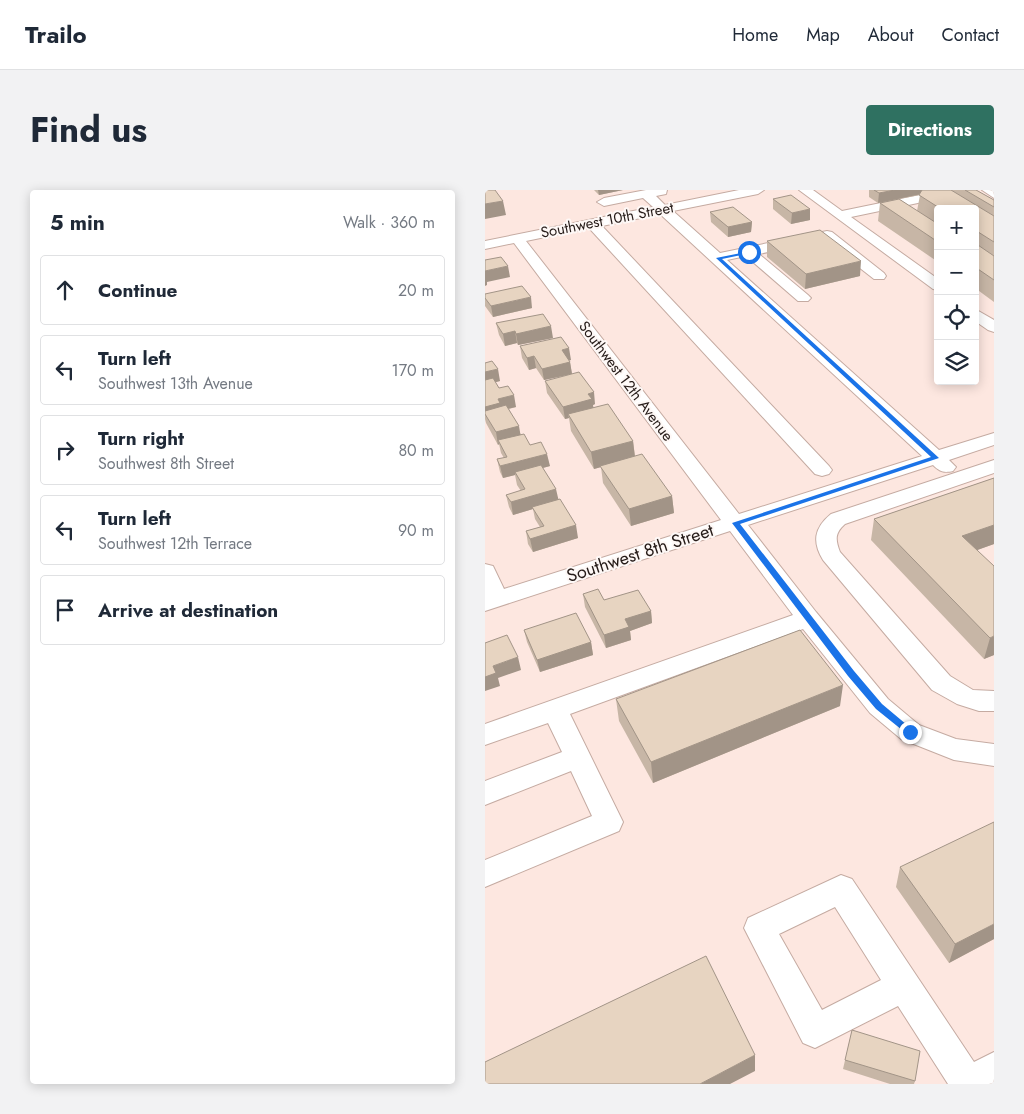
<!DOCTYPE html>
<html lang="en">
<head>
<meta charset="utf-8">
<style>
	:root { --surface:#fff; --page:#f2f2f3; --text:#1f2937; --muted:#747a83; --line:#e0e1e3; --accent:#2f7161 }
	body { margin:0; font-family:Jost,sans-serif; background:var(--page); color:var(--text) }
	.controls { position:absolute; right:15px; top:15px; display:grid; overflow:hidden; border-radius:5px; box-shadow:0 2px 12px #0003 }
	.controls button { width:45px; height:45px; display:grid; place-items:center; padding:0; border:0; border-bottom:1px solid var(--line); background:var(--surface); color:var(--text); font:25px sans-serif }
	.stop { position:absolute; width:15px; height:15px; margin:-11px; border:4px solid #1a73e8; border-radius:50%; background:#fff }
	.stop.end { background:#1a73e8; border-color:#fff; box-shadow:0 1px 5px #0008 }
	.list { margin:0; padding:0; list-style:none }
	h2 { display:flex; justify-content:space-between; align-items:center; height:65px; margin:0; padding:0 20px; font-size:21px }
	h2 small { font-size:16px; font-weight:400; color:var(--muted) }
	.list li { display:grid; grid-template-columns:32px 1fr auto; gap:15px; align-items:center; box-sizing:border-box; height:70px; margin:0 10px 10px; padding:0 10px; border:1px solid var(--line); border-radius:5px }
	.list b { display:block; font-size:19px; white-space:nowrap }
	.list p { margin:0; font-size:16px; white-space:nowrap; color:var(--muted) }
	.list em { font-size:16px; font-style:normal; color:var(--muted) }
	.icon { flex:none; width:28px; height:28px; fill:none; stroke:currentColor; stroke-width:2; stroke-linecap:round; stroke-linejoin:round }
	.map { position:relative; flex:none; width:509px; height:894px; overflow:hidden; border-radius:5px }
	header { display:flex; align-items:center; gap:30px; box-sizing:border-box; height:70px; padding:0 25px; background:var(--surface); border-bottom:1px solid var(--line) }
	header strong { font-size:24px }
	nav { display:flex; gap:28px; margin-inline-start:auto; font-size:18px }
	.intro { display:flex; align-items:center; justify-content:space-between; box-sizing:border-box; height:120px; padding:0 30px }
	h1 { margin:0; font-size:35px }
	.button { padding:12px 22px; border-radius:5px; background:var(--accent); color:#fff; font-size:18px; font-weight:700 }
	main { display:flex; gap:30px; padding:0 30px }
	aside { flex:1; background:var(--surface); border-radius:5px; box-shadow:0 2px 12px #0003 }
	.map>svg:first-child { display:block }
</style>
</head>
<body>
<header>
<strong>Trailo</strong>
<nav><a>Home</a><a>Map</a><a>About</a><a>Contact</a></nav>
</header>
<div class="intro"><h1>Find us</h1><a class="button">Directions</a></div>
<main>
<aside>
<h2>5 min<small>Walk · 360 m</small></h2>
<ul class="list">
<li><svg class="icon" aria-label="ahead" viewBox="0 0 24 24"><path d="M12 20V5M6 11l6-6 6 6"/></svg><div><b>Continue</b></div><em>20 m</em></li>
<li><svg class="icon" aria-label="left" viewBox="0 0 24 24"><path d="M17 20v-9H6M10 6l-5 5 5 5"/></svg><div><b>Turn left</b><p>Southwest 13th Avenue</p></div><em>170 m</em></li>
<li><svg class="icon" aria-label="right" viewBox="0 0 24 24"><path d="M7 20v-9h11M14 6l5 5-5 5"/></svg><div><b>Turn right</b><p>Southwest 8th Street</p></div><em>80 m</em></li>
<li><svg class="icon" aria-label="left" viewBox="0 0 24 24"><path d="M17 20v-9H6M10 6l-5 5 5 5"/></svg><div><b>Turn left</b><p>Southwest 12th Terrace</p></div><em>90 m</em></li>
<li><svg class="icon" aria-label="arrive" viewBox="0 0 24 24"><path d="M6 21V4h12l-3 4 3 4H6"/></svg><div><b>Arrive at destination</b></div></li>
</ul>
</aside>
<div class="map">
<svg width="509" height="894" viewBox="0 0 509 894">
	<rect width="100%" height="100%" fill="#fde7e0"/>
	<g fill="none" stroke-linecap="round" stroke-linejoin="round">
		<!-- minor casing -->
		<g stroke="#c5aba2" stroke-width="2">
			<path id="minor" d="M161 0H182L181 4 171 6 180 15 254 0H279L273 4 188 21 235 63 342 41 347 42 399 83 401 86 399 89H389L339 50 274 64 323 105 326 108 323 111H313L261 66 242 70 454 260 509 243V255L464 270 471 277 468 281C459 283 455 282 448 275L263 335 331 422 403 509 434 535 471 549 509 554V576L469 570 416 549 385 523 318 439 85 524 138 632 134 641 0 697V670L107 626 86 581 0 615V591L77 562 63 533 0 555V534L308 425 245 341 0 421V374L8 376 19 399 236 330 29 53 0 59V51L168 17 158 8 119 16 112 12 119 8ZM175 24 437 266 254 324 41 51 104 38 330 284 337 286 344 284 347 280 344 276 117 36Z
				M314 0H328L357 21 454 1 482 16 483 19H467L452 9 366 27 453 89V100L448 99Z
				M497 0H509V8Z
				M490 119 509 130V142L503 140 490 131Z
				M509 270V283L360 334C350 343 350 349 355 362L465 486 488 500 509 501V521H494L472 514 447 500 338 370C327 352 329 338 346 324Z
				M356 685 367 689 489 872 509 862V894H463L413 816 330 858 318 853 259 738 263 728ZM350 717 396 790 337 820 294 744Z"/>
		</g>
		<!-- minor -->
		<use href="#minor" fill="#fff" fill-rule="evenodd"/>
	</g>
	<!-- wall -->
	<path fill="#c7b6a6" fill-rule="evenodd" d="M109 0H138L114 5Z
		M384 0H491L509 10V112L490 98V19H453V72L393 31 395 13H393L384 7ZM435 5 432 21 414 9Z
		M288 9 325 30 306 34 288 19Z
		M225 22 267 32 266 42 243 47 226 32Z
		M282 51 375 86 320 99 282 67Z
		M0 104 47 118 8 127 0 116Z
		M11 133 68 148 33 155 32 153 20 156 14 145Z
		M35 156 86 170H84L85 172 87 184 59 190 51 178 44 180 37 168Z
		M0 173 15 191 10 192 14 198 31 217 24 219 36 245 65 276 58 278 73 309 93 348 48 362 43 354 41 341 55 337 50 329 48 319 28 325 24 317 21 305 36 301 32 295 30 285 18 288 15 282 12 269 19 268 16 263 14 254 13 255 1 233 0 229Z
		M60 191 110 214 108 215V218L148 251 150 266 187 306 189 323 146 336 118 293 116 277 109 279 86 241 84 228 80 229 62 203Z
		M509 288V354L492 360 509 465 499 469 386 350 389 329Z
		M98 404 119 410 166 421 167 433 145 441 146 450 121 458 100 417Z
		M39 440 106 452 108 465 55 482 42 452Z
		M131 509 355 516 168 593 134 531Z
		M415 677 509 749 464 773 411 697Z
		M367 840 430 891 429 894H405L358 879Z"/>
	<!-- shaded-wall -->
	<path fill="#a29487" d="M113 0H138L114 5Z
		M410 0H456L393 13 394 3Z
		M18 11 21 25 0 29V14Z
		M325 19V30L306 34 307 23Z
		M267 32 266 42 243 47V37Z
		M376 71 375 86 320 99 321 84Z
		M23 76 25 87 2 92V95L0 96V81Z
		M46 107 47 118 8 127 6 116Z
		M66 136 68 148 33 155 31 144Z
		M30 141 32 153 20 156 18 144Z
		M84 158 86 170 79 172 77 160Z
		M49 166 51 178 44 180 42 168Z
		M85 172 87 184 59 190 57 179Z
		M13 179 15 191 0 195V182Z
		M109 202 110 214 108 215 109 221 83 224 84 228 80 229 78 217 103 204Z
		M29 205 31 217 0 224V217L13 209Z
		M34 236 36 248 13 250 14 254 13 255 11 242Z
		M148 251 150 268 115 276 116 277 109 279 106 262Z
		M62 264 65 276 31 285 30 282V285L18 288 15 276Z
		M71 299 74 312 47 317 48 319 28 325 26 312Z
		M187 306 189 323 146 336 144 319Z
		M91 335 93 348 48 362 45 349Z
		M509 335V354L473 367 477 346Z
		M166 421 167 433 145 441 146 450 121 458 119 445 140 429Z
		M509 446V465L499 469 505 448Z
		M106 452 108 465 55 482 52 470Z
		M33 467 36 480 13 488 15 496 0 501V487L8 476Z
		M358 495 355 516 168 593 166 572Z
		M509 734V749L464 773 470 754Z
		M270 865V881L245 894H215Z"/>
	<!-- building -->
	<path fill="#e7d4c1" stroke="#a29487" d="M0 0H10L18 11 0 14Z
		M389 0H410L394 3Z
		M437 0H466L509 26V52L490 40V19H456L434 5Z
		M480 0H491L509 10V17Z
		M306 5 325 19 307 23 288 9Z
		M414 9 453 34V52L395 13Z
		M248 17 267 32 243 37 225 22Z
		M335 40 376 71 321 84 282 51Z
		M490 53 509 66V90L490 77Z
		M16 67 23 76 0 81V70Z
		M37 96 46 107 6 116 0 108V104Z
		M58 124 66 136 31 144 30 141 18 144 11 133Z
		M76 147 84 158 77 160 85 172 57 179 49 166 42 168 35 156Z
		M7 171 13 179 0 182V173Z
		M94 182 109 202 103 204 107 209 78 217 60 191Z
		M8 188 14 198 23 196 29 205 13 209 15 213 0 217V190Z
		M123 214 148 251 106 262 83 224Z
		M21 215 34 236 11 242 0 224V221Z
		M39 244 45 255 56 252 62 264 15 276 12 269 22 267 13 250Z
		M157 264 187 306 144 319 115 276Z
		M56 275 71 299 26 312 21 305 40 299 30 282Z
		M509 288V335L477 346 509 376V446L505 448 389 329Z
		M75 309 91 335 45 349 41 341 59 336 47 317Z
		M113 399 119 410 153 400 166 421 140 429 144 437 119 445 98 404Z
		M91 423 106 452 52 470 39 440Z
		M315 440 358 495 166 572 131 509Z
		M22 445 33 467 8 476 11 483 0 487V453Z
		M509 632V734L470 754 415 677Z
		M221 766 270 865 215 894H0V872Z
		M367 840 435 861 430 891 360 870Z"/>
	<!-- route -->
	<path fill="#1a73e8" d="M266 61V63L237 69 454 268 255 334 369 481 397 514 428 540V544H422L391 519 363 486 247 333 446 267 231 68Z"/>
	<g text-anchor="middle" stroke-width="4" stroke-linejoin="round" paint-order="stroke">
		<!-- far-street labels -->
		<g font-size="15" fill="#251b18" stroke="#fef8f6">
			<text transform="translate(122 30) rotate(-11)" y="5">Southwest 10th Street</text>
			<text transform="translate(141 191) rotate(53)" y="5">Southwest 12th Avenue</text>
		</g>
		<!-- street labels -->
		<g font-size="18" fill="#251b18" stroke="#fef8f6">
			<text transform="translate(155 363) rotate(-18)" y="6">Southwest 8th Street</text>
		</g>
	</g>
</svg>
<div class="controls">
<button>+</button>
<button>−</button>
<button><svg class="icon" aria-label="locate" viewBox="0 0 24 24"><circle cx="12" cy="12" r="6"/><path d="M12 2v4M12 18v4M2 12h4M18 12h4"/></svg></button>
<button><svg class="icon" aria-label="layers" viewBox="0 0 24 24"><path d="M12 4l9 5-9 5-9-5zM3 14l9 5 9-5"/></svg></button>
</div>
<div class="stop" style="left:264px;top:62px"></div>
<div class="stop end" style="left:425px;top:542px"></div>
</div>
</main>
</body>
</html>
